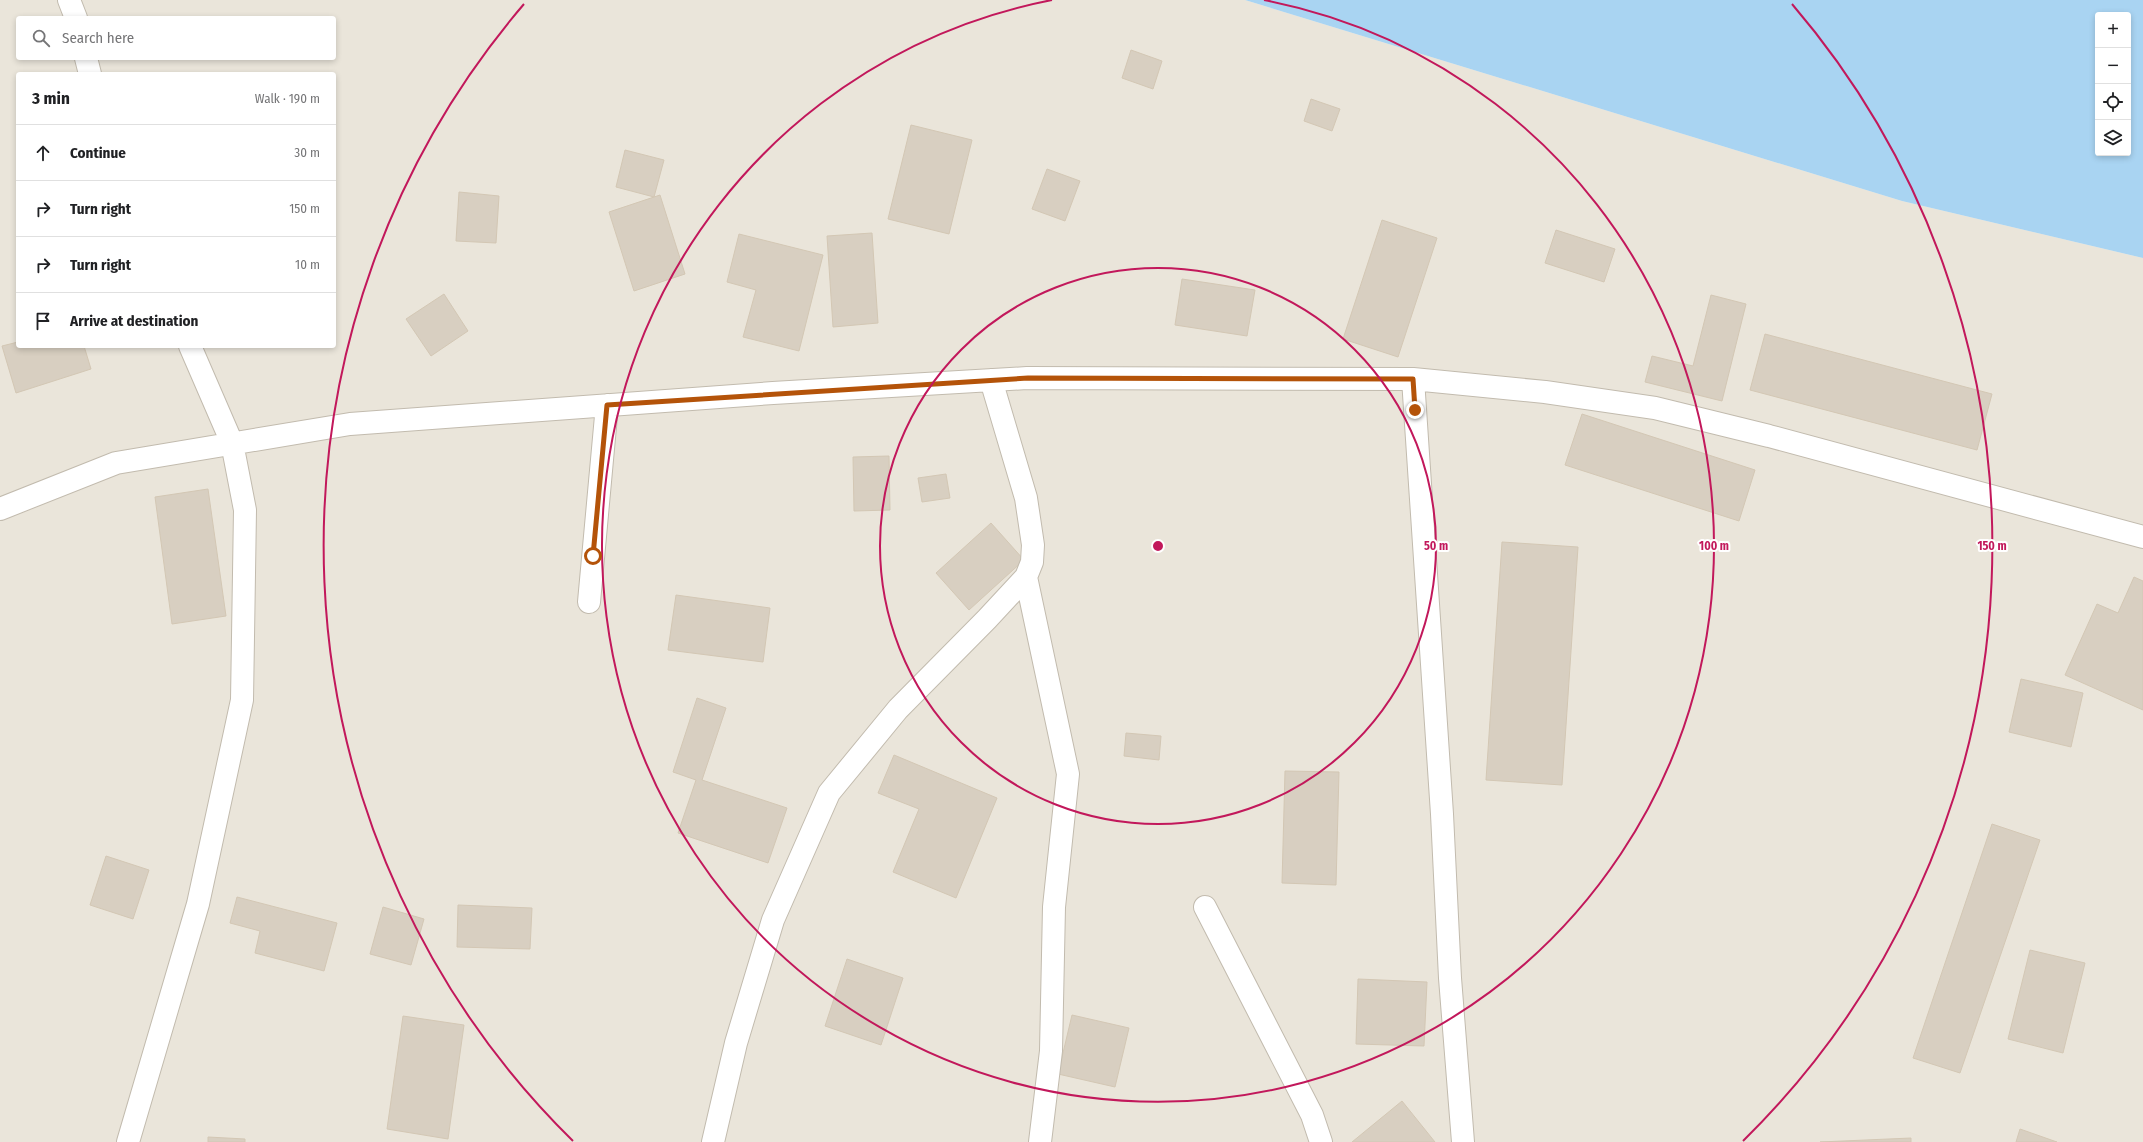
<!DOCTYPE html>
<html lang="en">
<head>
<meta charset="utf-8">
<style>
	:root { --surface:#fff; --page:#f2f2f2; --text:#202124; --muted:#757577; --line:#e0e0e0 }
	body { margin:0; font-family:"Fira Sans Condensed",sans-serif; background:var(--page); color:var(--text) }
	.controls { position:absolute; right:12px; top:12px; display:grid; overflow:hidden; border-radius:4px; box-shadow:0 2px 6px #0003 }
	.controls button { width:36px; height:36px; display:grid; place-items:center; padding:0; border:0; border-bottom:1px solid var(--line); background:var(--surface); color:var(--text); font:20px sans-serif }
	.stop { position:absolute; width:12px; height:12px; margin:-9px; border:3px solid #b45309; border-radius:50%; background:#fff }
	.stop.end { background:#b45309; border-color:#fff; box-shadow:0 1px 4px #0008 }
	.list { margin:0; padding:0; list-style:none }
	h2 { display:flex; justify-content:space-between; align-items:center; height:52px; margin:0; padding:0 16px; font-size:17px }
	h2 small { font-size:13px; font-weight:400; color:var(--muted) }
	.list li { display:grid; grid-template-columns:26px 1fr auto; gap:12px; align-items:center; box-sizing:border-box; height:56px; padding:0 16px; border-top:1px solid var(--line) }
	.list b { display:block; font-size:15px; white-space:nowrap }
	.list em { font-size:13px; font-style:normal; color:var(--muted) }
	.icon { flex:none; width:22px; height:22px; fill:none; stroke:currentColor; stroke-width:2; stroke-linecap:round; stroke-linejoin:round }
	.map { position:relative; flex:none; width:2143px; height:1142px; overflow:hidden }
	.search { position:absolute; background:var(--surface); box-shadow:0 2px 6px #0003; left:16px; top:16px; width:320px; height:44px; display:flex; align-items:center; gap:10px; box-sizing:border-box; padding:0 14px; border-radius:4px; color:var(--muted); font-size:15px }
	.panel { position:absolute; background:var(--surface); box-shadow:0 2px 6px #0003; left:16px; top:72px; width:320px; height:276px; border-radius:4px }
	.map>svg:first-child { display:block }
</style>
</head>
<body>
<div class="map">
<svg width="2143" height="1142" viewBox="0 0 2143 1142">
	<rect width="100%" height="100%" fill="#f6f3ec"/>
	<!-- residential -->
	<path fill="#eae5da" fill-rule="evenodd" d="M0 0H1245L1902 201 2143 258V1142H0ZM18 18H334V58H18ZM18 74H334V346H18Z"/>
	<!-- water -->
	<path fill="#a9d4f2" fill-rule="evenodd" d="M1245 0H2143V258L1902 201ZM2098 15H2128V153H2098Z"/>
	<!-- building -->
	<path fill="#d8cfc1" stroke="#d3c7b4" d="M1131 50 1162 61 1153 89 1122 78Z
		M1311 99 1340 109 1332 131 1304 121Z
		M911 125 972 140 949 234 888 219Z
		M625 150 664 160 654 197 616 187Z
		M1047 169 1080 181 1065 221 1032 209Z
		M459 192 499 196 496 243 456 241Z
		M660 195 685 274 634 291 609 212Z
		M1382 220 1437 238 1398 357 1343 339Z
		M1556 230 1615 249 1604 282 1545 263Z
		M872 233 878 323 833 327 827 236Z
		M739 234 823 255 799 351 743 337 756 290 727 282Z
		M1182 279 1255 290 1247 336 1175 325Z
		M444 294 468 331 431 356 406 319Z
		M1711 295 1746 304 1722 401 1645 382 1652 356 1693 366Z
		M1765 334 1992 394 1977 450 1750 390Z
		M18 342V346H84L91 369 16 393 2 346Z
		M1582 414 1755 470 1739 521 1565 465Z
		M889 456 890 510 854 511 853 457Z
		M946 474 950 498 922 502 918 478Z
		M208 489 226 616 172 624 155 497Z
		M991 523 1024 560 969 610 936 573Z
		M1502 542 1578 547 1562 785 1486 780Z
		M2134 577 2143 581V710L2065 675 2097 604 2118 613Z
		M676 595 770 608 763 662 668 650Z
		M2021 679 2083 693 2071 747 2009 732Z
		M697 698 726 708 702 780 787 808 768 863 678 833 696 780 673 772Z
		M1126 733 1161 736 1159 760 1124 756Z
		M894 755 997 798 956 898 893 872 919 809 878 793Z
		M1285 771 1339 772 1336 885 1282 883Z
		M1992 824 2040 840 1960 1073 1913 1058Z
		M106 856 149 870 133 919 90 905Z
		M237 897 337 923 324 971 255 953 260 931 230 923Z
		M458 905 532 908 530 949 457 947Z
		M383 907 424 919 411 965 370 954Z
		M2030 950 2085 963 2063 1053 2008 1039Z
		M847 959 903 978 881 1045 825 1026Z
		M1358 979 1427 982 1424 1046 1356 1044Z
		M1072 1015 1129 1028 1115 1087 1058 1074Z
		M403 1016 464 1025 448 1139 387 1129Z
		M1402 1101 1435 1142H1352Z
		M2020 1129 2057 1142H2016Z
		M208 1137 245 1139V1142H208Z
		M1911 1138V1142H1820Z"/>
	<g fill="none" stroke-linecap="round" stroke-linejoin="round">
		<!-- minor casing -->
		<g stroke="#c2bbae" stroke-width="24">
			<path id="minor" d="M69 0 76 18
				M86 58 90 74
				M1413 379 1442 814 1450 978 1463 1142
				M0 509 116 463 350 424 773 393 1027 378 1413 379 1545 392 1655 408 1769 436 2143 537
				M1026 577 1068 774 1054 907 1051 1051 1040 1142
				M589 602 607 405
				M1205 907 1312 1115 1321 1142
				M128 1142 198 904 242 700 245 510 232 443 190 346
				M713 1142 736 1043 773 920 829 793 898 709 987 619 1026 577 1032 562 1033 545 1026 498 991 380"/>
		</g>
		<!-- minor -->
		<use href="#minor" stroke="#fff" stroke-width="22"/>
	</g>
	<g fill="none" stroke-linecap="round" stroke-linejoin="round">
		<!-- route -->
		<path stroke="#b45309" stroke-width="5" d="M593 556 607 405 1028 378 1413 379 1415 410"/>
	</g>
	<!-- distance rings -->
	<g fill="none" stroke="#c2185b" stroke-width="2">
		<circle cx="1158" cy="546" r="278"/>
		<path d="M1264 0A556 556 0 1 1 1052 0"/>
		<path d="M573 1141A834 834 0 0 1 524 4M1792 4A834 834 0 0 1 1743 1141"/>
	</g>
	<circle cx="1158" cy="546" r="6" fill="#c2185b" stroke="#fff" stroke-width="2"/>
	<g font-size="12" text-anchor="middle" font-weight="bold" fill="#c2185b" stroke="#fff" stroke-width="4" stroke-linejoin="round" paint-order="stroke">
		<text x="1436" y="550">50 m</text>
		<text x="1714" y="550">100 m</text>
		<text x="1992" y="550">150 m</text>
	</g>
</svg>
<div class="controls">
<button>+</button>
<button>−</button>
<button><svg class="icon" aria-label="locate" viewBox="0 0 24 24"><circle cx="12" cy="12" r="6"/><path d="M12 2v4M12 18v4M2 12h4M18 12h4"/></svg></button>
<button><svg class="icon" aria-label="layers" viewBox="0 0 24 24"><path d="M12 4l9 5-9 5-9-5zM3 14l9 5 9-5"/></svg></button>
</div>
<div class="stop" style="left:593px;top:556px"></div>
<div class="stop end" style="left:1415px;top:410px"></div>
<div class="search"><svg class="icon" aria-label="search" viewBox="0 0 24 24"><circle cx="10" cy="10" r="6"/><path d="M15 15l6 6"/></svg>Search here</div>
<section class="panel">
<h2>3 min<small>Walk · 190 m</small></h2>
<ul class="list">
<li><svg class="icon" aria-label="ahead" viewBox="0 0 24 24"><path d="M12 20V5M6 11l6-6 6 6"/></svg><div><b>Continue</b></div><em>30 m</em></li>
<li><svg class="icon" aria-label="right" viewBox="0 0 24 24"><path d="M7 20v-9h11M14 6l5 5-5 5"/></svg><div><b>Turn right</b></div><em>150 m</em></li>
<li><svg class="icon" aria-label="right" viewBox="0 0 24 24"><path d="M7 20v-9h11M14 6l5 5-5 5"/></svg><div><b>Turn right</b></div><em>10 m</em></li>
<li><svg class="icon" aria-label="arrive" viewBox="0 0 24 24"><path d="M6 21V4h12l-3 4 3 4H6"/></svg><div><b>Arrive at destination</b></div></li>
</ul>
</section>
</div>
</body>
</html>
